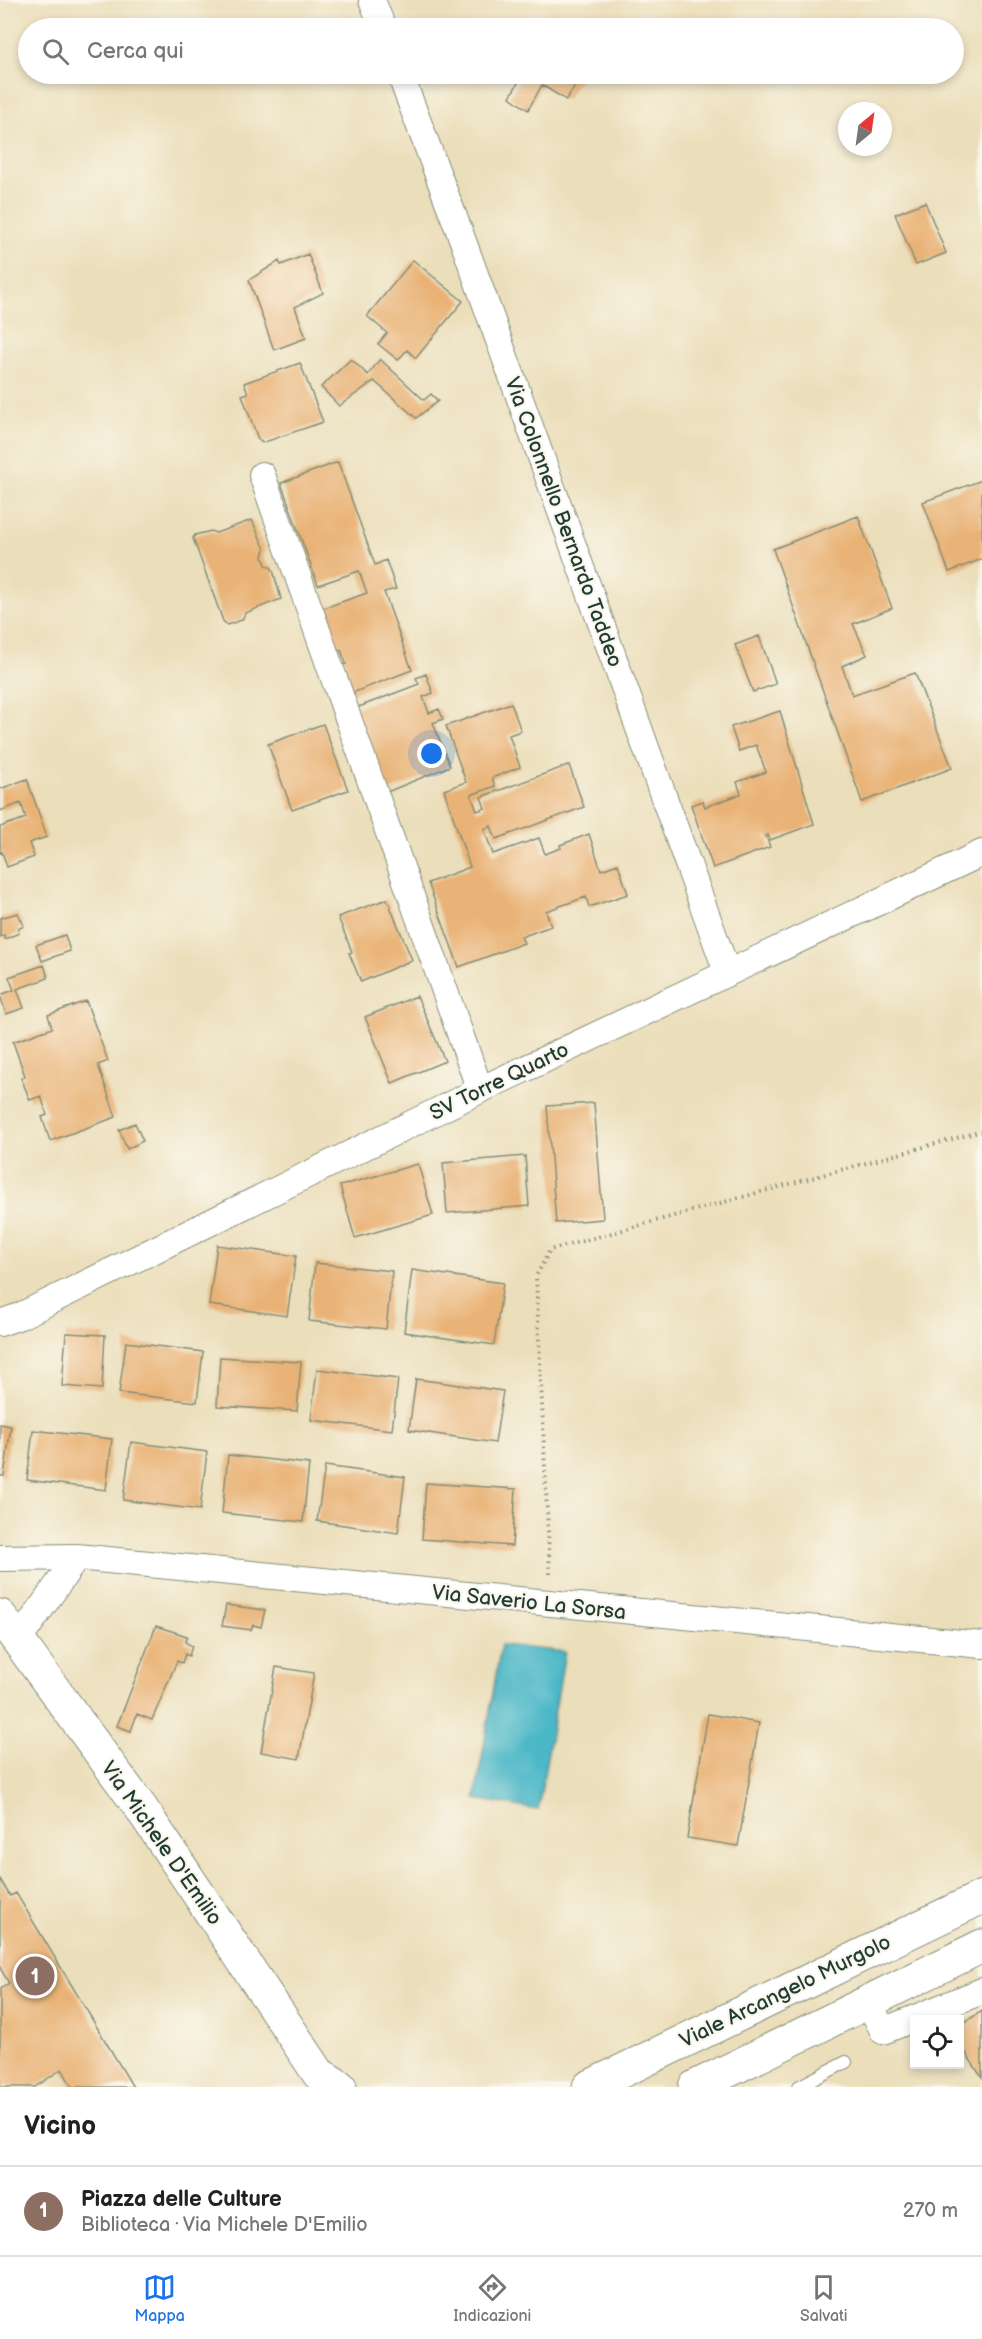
<!DOCTYPE html>
<html lang="it">
<head>
<meta charset="utf-8">
<style>
	:root { --surface:#fff; --page:#f6f6f6; --text:#222; --muted:#767676; --line:#e0e0e0; --accent:#1a73e8 }
	body { margin:0; font-family:"Balsamiq Sans",sans-serif; background:var(--page); color:var(--text) }
	.controls { position:absolute; right:18px; bottom:18px; display:grid; overflow:hidden; border-radius:0px; box-shadow:0 3px 9px #0003 }
	.controls button { width:54px; height:54px; display:grid; place-items:center; padding:0; border:0; border-bottom:2px solid var(--line); background:var(--surface); color:var(--text); font:30px sans-serif }
	.compass { position:absolute; left:838px; top:102px; width:54px; height:54px; border-radius:50%; background:var(--surface); box-shadow:0 3px 9px #0003; rotate:29deg }
	.you { position:absolute; left:432px; top:754px; width:21px; height:21px; margin:-15px; border:4px solid #fff; border-radius:50%; background:#1a73e8; box-shadow:0 0 0 9px #1a73e833 }
	.badge { display:grid; place-items:center; width:39px; height:39px; border-radius:50%; background:var(--accent); color:#fff; font-size:20px; font-weight:700 }
	.pin { position:absolute; translate:-50% -50%; border:3px solid #fff; box-shadow:0 2px 6px #0006 }
	.list { margin:0; padding:0; list-style:none }
	h2 { display:flex; justify-content:space-between; align-items:center; height:78px; margin:0; padding:0 24px; font-size:26px }
	h2 small { font-size:20px; font-weight:400; color:var(--muted) }
	.list li { display:grid; grid-template-columns:39px 1fr auto; gap:18px; align-items:center; box-sizing:border-box; height:90px; padding:0 24px; border-top:2px solid var(--line) }
	.list b { display:block; font-size:22px; white-space:nowrap }
	.list p { margin:0; font-size:20px; white-space:nowrap; color:var(--muted) }
	.list em { font-size:20px; font-style:normal; color:var(--muted) }
	.icon { flex:none; width:33px; height:33px; fill:none; stroke:currentColor; stroke-width:2; stroke-linecap:round; stroke-linejoin:round }
	.map { position:relative; flex:none; width:982px; height:2087px; overflow:hidden }
	.search { position:absolute; background:var(--surface); box-shadow:0 3px 9px #0003; left:18px; right:18px; top:18px; height:66px; display:flex; align-items:center; gap:15px; box-sizing:border-box; padding:0 21px; border-radius:33px; color:var(--muted); font-size:22px }
	.sheet { height:168px; background:var(--surface) }
	nav { display:flex; justify-content:space-around; align-items:center; box-sizing:border-box; height:84px; border-top:2px solid var(--line); background:var(--surface); font-size:16px; color:var(--muted) }
	nav a { display:grid; justify-items:center; gap:3px }
	nav .on { color:var(--accent) }
	.map>svg:first-child { display:block }
</style>
</head>
<body>
<div class="map">
<svg width="982" height="2087" viewBox="0 0 982 2087">
	<rect width="100%" height="100%" fill="#fbf7ec"/>
	<filter id="ink" filterUnits="userSpaceOnUse"><feTurbulence type="fractalNoise" baseFrequency=".0167" numOctaves="2"/><feDisplacementMap in="SourceGraphic" scale="12" xChannelSelector="R" yChannelSelector="G"/><feConvolveMatrix kernelMatrix="1 2 1 2 8 2 1 2 1" color-interpolation-filters="sRGB"/></filter>
	<filter id="wash" filterUnits="userSpaceOnUse"><feTurbulence type="fractalNoise" baseFrequency=".008" numOctaves="4" result="noise"/><feDisplacementMap in="SourceGraphic" scale="24" xChannelSelector="R" yChannelSelector="G"/><feGaussianBlur stdDeviation="1.35" result="paint"/><feColorMatrix in="noise" values="0 0 0 0 0 0 0 0 0 0 0 0 0 0 0 0 0 1.4 0 .05"/><feComposite in="paint" operator="in"/></filter>
	<g filter="url(#wash)">
		<rect width="100%" height="100%" fill="#ebdeba"/>
		<!-- water -->
		<path fill="#4bb7c7" stroke="#357a7e" stroke-width="1.5" d="M501 1645 565 1652 538 1810 475 1799Z"/>
		<g id="blocks">
			<!-- building -->
			<path fill="#e9b276" d="M523 74H583L566 100 542 85 528 110 510 97Z
				M925 202 946 253 916 265 895 214Z
				M308 254 323 293 295 307 306 338 274 350 249 280 279 261 281 265Z
				M413 260 463 301 416 358 407 350 398 360 378 344 387 333 367 316Z
				M351 359 368 375 380 359 424 400 431 394 438 401 416 418 374 381 339 406 321 387Z
				M300 363 323 422 262 443 258 439 242 395 248 393 244 383Z
				M338 462 375 565 386 560 396 589 384 592 412 670 352 693 342 665 346 664 341 650 336 652 321 609 367 593 359 571 318 585 281 483Z
				M982 480V559L949 572 923 502Z
				M858 516 892 608 853 624 867 655 842 666 852 695 915 673 952 768 862 802 773 549Z
				M252 520 265 549 263 557 266 565 271 567 273 570 281 599 245 613 242 620 227 625 223 621 193 538 195 535 211 531 216 533Z
				M759 636 776 684 753 692 735 645Z
				M426 674 433 693 423 697 429 713 439 709 443 719 433 723 450 766 387 792 356 708 419 684 416 678Z
				M511 703 521 731 509 735 520 767 492 778 495 786 471 795 477 811 485 808 481 797 569 765 584 807 496 839 491 826 484 829 493 854 539 838 545 854 561 848 560 845 589 834 601 870 618 864 628 894 589 907 586 897 546 911 551 926 521 937 524 943 459 967 428 883 470 867 444 790 466 782 446 726Z
				M780 711 814 824 770 840 768 835 766 836 770 847 713 868 691 805 703 801 705 807 741 794 737 782 766 772 756 745 739 751 731 727Z
				M323 724 348 790 292 810 268 744Z
				M27 779 47 837 29 843 34 857 7 867 2 852 0 853V827L26 818 21 803 0 811V789Z
				M387 899 412 960 361 982 349 953 352 952 338 917Z
				M18 913 24 926 18 929 19 933 5 939 4 935 0 937V918Z
				M65 935 70 951 42 961 36 945Z
				M44 965 48 978 17 989 24 1008 6 1014 0 995 14 990 9 977Z
				M417 996 445 1061 392 1083 365 1017Z
				M86 1001 108 1061 98 1065 116 1117 50 1141 42 1117 47 1115 41 1096 30 1100 21 1078 25 1076 13 1042 52 1028 48 1015Z
				M594 1103 603 1219 556 1223 547 1106Z
				M135 1123 143 1141 127 1149 119 1130Z
				M525 1156 529 1206 447 1213 443 1163Z
				M418 1164 433 1215 355 1238 340 1186Z
				M217 1245 296 1256 287 1316 209 1305Z
				M315 1263 392 1271 386 1329 309 1321Z
				M412 1270 503 1283 494 1345 404 1332Z
				M66 1333 105 1335 102 1389 62 1386Z
				M126 1342 203 1352 197 1402 119 1393Z
				M220 1357 301 1362 297 1411 217 1406Z
				M317 1369 398 1379 392 1430 311 1420Z
				M416 1379 503 1391 495 1443 409 1430Z
				M0 1424 11 1426 4 1476H0Z
				M33 1430 112 1439 106 1490 27 1480Z
				M131 1442 207 1452 200 1510 123 1500Z
				M228 1455 309 1464 303 1522 222 1513Z
				M325 1466 405 1477 398 1533 317 1521Z
				M426 1483 516 1489 512 1546 422 1539Z
				M226 1605 265 1610 261 1627 253 1625 251 1630 222 1626Z
				M156 1626 187 1636 185 1642 192 1646 189 1656 185 1654 182 1663 177 1661 152 1720 137 1714 131 1731 117 1726Z
				M276 1667 314 1673 299 1759 261 1752Z
				M708 1714 759 1723 738 1846 687 1838Z
				M0 1879 10 1896 16 1893 133 2087H72L62 2069 35 2087H0V1989L9 1983 0 1968Z
				M982 2011V2078L960 2044V2025Z"/>
		</g>
	</g>
	<g filter="url(#ink)">
		<use href="#blocks" fill-opacity="0" stroke="#858e77" stroke-width="1.5"/>
		<g fill="none" stroke-linecap="round" stroke-linejoin="round">
			<!-- lane casing -->
			<g stroke="#858e77" stroke-width="14">
				<path id="lane" d="M798 2087 846 2062"/>
			</g>
			<!-- street casing -->
			<g stroke="#858e77" stroke-width="28">
				<path id="street" d="M372 0 383 28
					M400 74 463 241 727 972
					M262 475 480 1090
					M0 1323 20 1316 480 1090 982 853
					M0 1558 77 1557 982 1645
					M18 1641 77 1557
					M868 2000 883 2031 982 1991"/>
			</g>
			<!-- secondary casing -->
			<g stroke="#858e77" stroke-width="35">
				<path id="secondary" d="M0 1616 141 1808 319 2074 340 2087
					M589 2087 982 1897
					M695 2087 982 1946"/>
			</g>
			<!-- path -->
			<path stroke="#858e77" stroke-width="4" stroke-dasharray="1.5 4.5" stroke-linecap="butt" d="M550 1574 536 1276 550 1250 982 1131"/>
			<!-- lane -->
			<use href="#lane" stroke="#fff" stroke-width="12"/>
			<!-- street -->
			<use href="#street" stroke="#fff" stroke-width="26"/>
			<!-- secondary -->
			<use href="#secondary" stroke="#fff" stroke-width="33"/>
		</g>
	</g>
	<g text-anchor="middle" stroke-width="4.5" stroke-linejoin="round" paint-order="stroke">
		<!-- street labels -->
		<g font-size="21" fill="#1f3d34" stroke="#fbf7ec">
			<text transform="translate(564 522) rotate(70)" y="7">Via Colonnello Bernardo Taddeo</text>
			<text transform="translate(499 1081) rotate(-26)" y="7">SV Torre Quarto</text>
			<text transform="translate(529 1602) rotate(6)" y="7">Via Saverio La Sorsa</text>
			<text transform="translate(162 1843) rotate(55)" y="7">Via Michele D'Emilio</text>
			<text transform="translate(785 1991) rotate(-26)" y="7">Viale Arcangelo Murgolo</text>
		</g>
	</g>
</svg>
<div class="controls">
<button><svg class="icon" aria-label="locate" viewBox="0 0 24 24"><circle cx="12" cy="12" r="6"/><path d="M12 2v4M12 18v4M2 12h4M18 12h4"/></svg></button>
</div>
<svg class="compass" viewBox="-18 -18 36 36"><path d="M0-13l5 13h-10z" fill="#e53935"/><path d="M0 13l5-13h-10z" fill="#767676"/></svg>
<div class="you"></div>
<div class="pin badge" style="left:35px;top:1976px;background:#8d6e63">1</div>
<div class="search"><svg class="icon" aria-label="search" viewBox="0 0 24 24"><circle cx="10" cy="10" r="6"/><path d="M15 15l6 6"/></svg>Cerca qui</div>
</div>
<section class="sheet">
<h2>Vicino<small></small></h2>
<ul class="list">
<li><span class="badge" style="background:#8d6e63">1</span><div><b>Piazza delle Culture</b><p>Biblioteca · Via Michele D'Emilio</p></div><em>270 m</em></li>
</ul>
</section>
<nav>
<a class="on"><svg class="icon" aria-label="map" viewBox="0 0 24 24"><path d="M3 6l6-2 6 2 6-2v14l-6 2-6-2-6 2zM9 4v14M15 6v14"/></svg>Mappa</a>
<a><svg class="icon" aria-label="directions" viewBox="0 0 24 24"><path d="M12 3l9 9-9 9-9-9zM9 14v-3h6M13 9l2 2-2 2"/></svg>Indicazioni</a>
<a><svg class="icon" aria-label="saved" viewBox="0 0 24 24"><path d="M7 4h10v16l-5-4-5 4z"/></svg>Salvati</a>
</nav>
</body>
</html>
